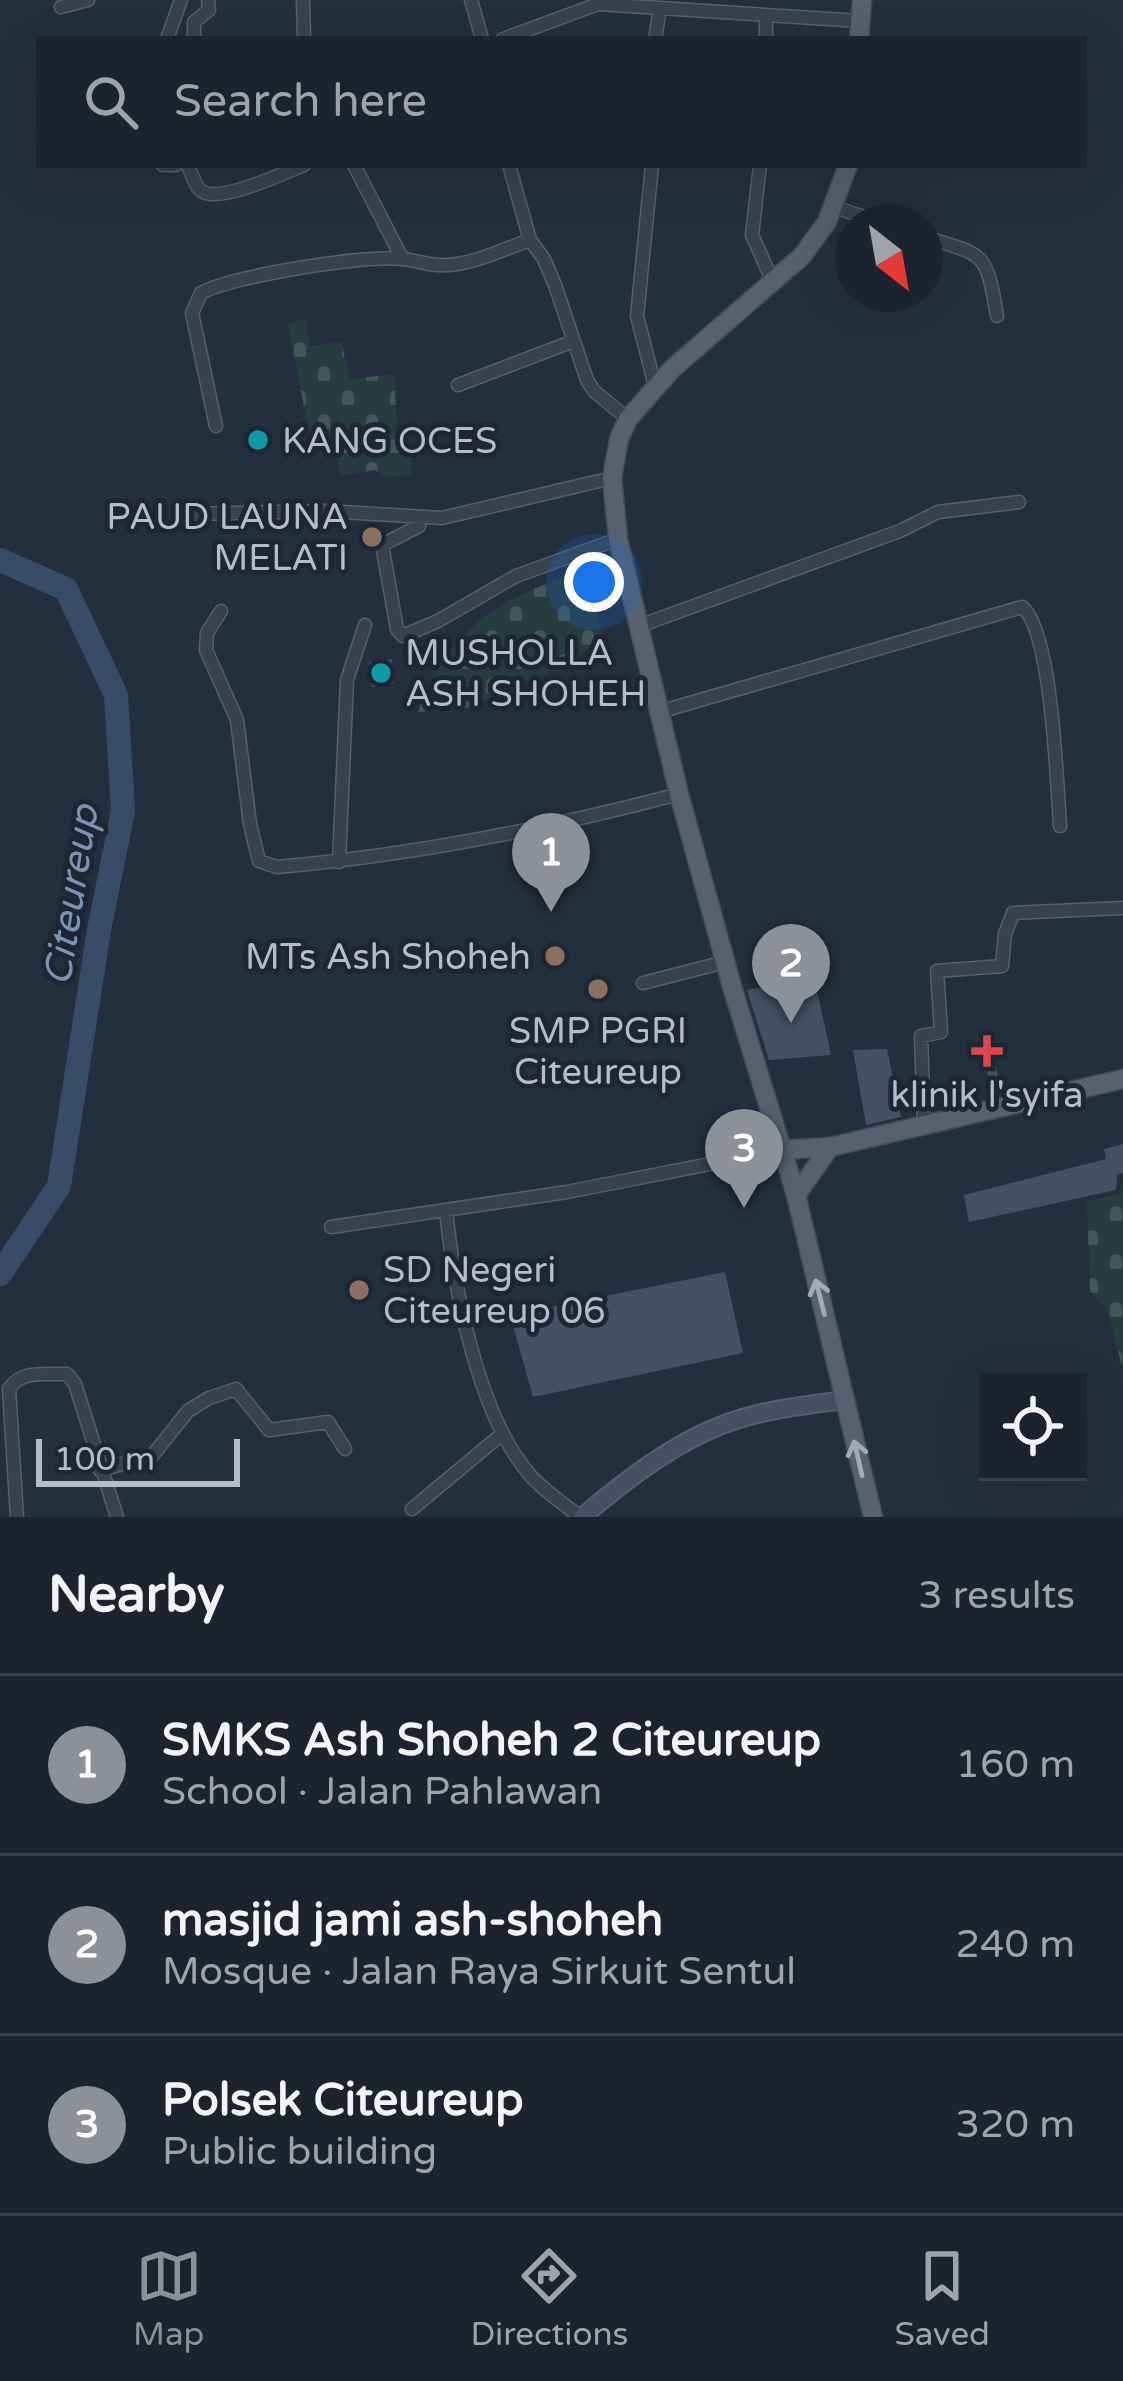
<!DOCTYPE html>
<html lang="en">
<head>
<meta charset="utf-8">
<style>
	:root { --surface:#1b232e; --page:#242b36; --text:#f1f3f6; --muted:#a0a4aa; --line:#39404a; --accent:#8c9099 }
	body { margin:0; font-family:"Varela Round",sans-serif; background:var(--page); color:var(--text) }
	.controls { position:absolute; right:36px; bottom:36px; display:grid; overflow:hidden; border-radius:0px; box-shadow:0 12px 48px #0002 }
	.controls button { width:108px; height:108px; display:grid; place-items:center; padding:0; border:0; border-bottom:3px solid var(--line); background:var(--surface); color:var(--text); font:60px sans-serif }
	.compass { position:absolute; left:835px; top:204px; width:108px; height:108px; border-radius:50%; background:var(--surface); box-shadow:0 12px 48px #0002; rotate:149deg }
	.scale { position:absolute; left:36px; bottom:30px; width:204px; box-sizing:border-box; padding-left:12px; border:6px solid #b4bcc9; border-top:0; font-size:33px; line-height:42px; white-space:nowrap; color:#b4bcc9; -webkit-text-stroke:9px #1d2633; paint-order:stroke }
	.you { position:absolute; left:594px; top:582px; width:42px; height:42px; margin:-30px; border:9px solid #fff; border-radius:50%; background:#1a73e8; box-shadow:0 0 0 18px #1a73e833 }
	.badge { display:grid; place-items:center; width:78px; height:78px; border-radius:50%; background:var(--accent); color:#fff; font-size:39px; font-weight:700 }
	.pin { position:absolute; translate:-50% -99px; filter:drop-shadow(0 3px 6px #0008) }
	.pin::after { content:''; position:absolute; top:63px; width:42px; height:36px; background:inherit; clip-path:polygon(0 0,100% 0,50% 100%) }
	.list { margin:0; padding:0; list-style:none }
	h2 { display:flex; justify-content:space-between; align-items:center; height:156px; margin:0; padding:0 48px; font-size:51px }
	h2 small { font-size:39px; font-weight:400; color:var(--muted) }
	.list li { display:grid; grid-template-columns:78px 1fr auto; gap:36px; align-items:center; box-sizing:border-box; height:180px; padding:0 48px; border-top:3px solid var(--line) }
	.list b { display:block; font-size:45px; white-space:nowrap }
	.list p { margin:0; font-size:39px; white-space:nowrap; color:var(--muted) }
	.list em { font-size:39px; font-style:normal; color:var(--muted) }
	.icon { flex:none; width:66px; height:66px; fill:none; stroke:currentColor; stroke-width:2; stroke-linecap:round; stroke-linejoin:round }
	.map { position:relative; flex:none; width:1123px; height:1517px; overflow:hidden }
	.search { position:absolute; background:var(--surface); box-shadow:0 12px 48px #0002; left:36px; right:36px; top:36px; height:132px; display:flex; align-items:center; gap:30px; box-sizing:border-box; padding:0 42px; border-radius:0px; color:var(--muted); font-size:45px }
	.sheet { height:696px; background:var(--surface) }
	nav { display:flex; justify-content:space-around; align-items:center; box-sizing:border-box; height:168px; border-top:3px solid var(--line); background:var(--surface); font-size:33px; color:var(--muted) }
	nav a { display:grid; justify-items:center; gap:6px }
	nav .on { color:var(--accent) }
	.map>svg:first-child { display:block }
</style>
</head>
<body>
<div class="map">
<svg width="1123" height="1517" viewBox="0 0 1123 1517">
	<defs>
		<pattern id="cemetery-stones" width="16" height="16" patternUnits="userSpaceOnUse" patternTransform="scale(3)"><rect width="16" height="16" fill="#263c3f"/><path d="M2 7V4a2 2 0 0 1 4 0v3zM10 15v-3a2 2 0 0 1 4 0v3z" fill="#435659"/></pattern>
	</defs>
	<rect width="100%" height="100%" fill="#242f3e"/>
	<!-- cemetery -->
	<path fill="url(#cemetery-stones)" d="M305 319 310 346 341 342 350 379 394 374 398 446H410L411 475 384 477 376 470 341 475 334 445 312 448 288 324Z
		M587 569 603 640 549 673 466 708 418 712C452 622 501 599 587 569Z
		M1123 1177V1370L1106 1307 1090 1291 1087 1201 1120 1194Z"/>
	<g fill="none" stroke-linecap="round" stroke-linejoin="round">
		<!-- river -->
		<path stroke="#394c67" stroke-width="24" d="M0 560 66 589 116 695 123 811 99 930 59 1186 0 1274"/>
	</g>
	<!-- building -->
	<path fill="#455162" d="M392 659 393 683 372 687 369 662Z
		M814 976 831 1055 769 1060 747 990Z
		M988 1036 998 1077 989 1079 978 1038Z
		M887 1049 901 1117 866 1125 853 1050Z
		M1123 1144V1173L1117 1175 1116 1190 969 1222 964 1195 1106 1159 1104 1149Z
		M725 1272 743 1353 533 1397 510 1315Z"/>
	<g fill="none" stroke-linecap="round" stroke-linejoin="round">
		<!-- street casing -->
		<g stroke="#565f6c" stroke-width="15">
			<path id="street" d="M303 0 304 39
				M471 0 482 39
				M61 7 88 0
				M167 39 181 0
				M194 39V22L209 10 208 0
				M503 39 598 4 860 21
				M655 39 660 9
				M766 39V18
				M163 165H176
				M187 165C192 172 194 185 201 191 219 204 284 173 304 165
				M354 165 402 258
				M509 165 530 240 544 259 555 285 587 380 594 391 628 419
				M652 165 637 316 655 386
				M760 165 752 235 773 282
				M834 207 879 222
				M925 237C985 256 986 250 997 316
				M458 385 571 342
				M216 426 192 313 201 293C232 276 368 254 403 259 420 261 432 267 449 265 476 263 504 249 530 240
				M192 514 326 511 442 518 612 478
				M415 518 419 526 382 545 397 629 403 636 438 621 516 576 618 539
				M221 611 207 633 206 650 237 720 250 824 259 861 277 867C414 855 546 829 679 794
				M639 626 900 531 938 512 1019 502
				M659 712 1022 607C1052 630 1057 785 1060 826
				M339 862 347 680 365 625
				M643 983 725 962
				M924 1124 921 1036 941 1032 937 971 1002 966 1005 934 1013 913 1123 908
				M446 1211C454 1288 478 1415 530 1475 544 1491 564 1504 580 1517
				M331 1227 567 1192 781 1150
				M100 1470 152 1456 188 1411 209 1398 236 1389 269 1430 328 1422 345 1449
				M412 1509 502 1434
				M17 1517 9 1389C22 1369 46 1375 67 1374L75 1384 117 1517"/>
		</g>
		<!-- secondary casing -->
		<g stroke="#565f6c" stroke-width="20">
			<path id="secondary" d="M582 1517C627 1479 677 1440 733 1421 769 1409 808 1405 845 1400"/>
		</g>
		<!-- primary casing -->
		<g stroke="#414a57" stroke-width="21">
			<path id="primary" d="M859 39 862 0
				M848 165 827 222 802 256 672 369 628 419 619 439 612 478 618 539 679 794 733 990 796 1195 873 1517
				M781 1150 830 1147 1123 1079
				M796 1195 830 1147"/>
		</g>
		<!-- street -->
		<use href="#street" stroke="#38414e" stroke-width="12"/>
		<!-- secondary -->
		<use href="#secondary" stroke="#465061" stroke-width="16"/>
		<!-- primary -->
		<use href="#primary" stroke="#56606e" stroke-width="18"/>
	</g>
	<!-- one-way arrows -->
	<defs><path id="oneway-shaft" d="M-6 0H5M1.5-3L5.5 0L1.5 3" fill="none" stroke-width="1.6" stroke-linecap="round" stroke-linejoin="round" transform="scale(3)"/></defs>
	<g stroke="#a1aab7">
		<use href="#oneway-shaft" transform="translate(820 1297) rotate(-104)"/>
		<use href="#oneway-shaft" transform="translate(858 1458) rotate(-103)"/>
	</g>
	<!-- markers -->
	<g fill="#0f9aa8" stroke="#1d2633" stroke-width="4.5">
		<circle cx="258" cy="440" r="12"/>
		<circle cx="381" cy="673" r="12"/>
	</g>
	<g fill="#8d6e63" stroke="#1d2633" stroke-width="4.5">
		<circle cx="372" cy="537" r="12"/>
		<circle cx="555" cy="956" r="12"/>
		<circle cx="598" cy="989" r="12"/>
		<circle cx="359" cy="1290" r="12"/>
	</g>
	<path fill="#e0444e" stroke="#1d2633" stroke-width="4.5" d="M981 1033h12v12h12v12h-12v12h-12v-12h-12v-12h12z"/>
	<g text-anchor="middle" stroke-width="10" stroke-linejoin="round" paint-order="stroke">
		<!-- poi labels -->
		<g font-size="36" fill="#b4bcc9" stroke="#1d2633" text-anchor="start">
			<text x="282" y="453">KANG OCES</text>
			<text x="348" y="529" text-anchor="end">PAUD LAUNA<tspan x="348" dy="41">MELATI</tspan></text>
			<text x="405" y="665">MUSHOLLA<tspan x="405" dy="41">ASH SHOHEH</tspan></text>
			<text x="531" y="969" text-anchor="end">MTs Ash Shoheh</text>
			<text x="598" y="1043" text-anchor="middle">SMP PGRI<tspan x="598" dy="41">Citeureup</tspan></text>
			<text x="987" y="1107" text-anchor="middle">klinik l'syifa</text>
			<text x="383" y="1282">SD Negeri<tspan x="383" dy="41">Citeureup 06</tspan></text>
		</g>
		<!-- water labels -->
		<g font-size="39" font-style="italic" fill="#7c92b1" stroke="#1d2633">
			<text transform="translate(70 895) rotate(-81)" y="14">Citeureup</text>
		</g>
	</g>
</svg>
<div class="controls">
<button><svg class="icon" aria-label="locate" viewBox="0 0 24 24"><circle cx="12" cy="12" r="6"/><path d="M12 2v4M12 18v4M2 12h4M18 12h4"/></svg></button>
</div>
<svg class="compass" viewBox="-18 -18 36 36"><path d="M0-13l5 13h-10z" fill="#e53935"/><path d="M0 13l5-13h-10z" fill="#a0a4aa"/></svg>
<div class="scale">100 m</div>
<div class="you"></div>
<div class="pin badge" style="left:551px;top:912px">1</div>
<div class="pin badge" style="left:791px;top:1023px">2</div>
<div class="pin badge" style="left:744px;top:1208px">3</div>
<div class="search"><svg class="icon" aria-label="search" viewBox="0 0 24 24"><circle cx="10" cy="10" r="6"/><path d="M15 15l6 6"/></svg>Search here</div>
</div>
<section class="sheet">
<h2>Nearby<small>3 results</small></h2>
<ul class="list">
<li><span class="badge">1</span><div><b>SMKS Ash Shoheh 2 Citeureup</b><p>School · Jalan Pahlawan</p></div><em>160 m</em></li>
<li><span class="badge">2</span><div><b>masjid jami ash-shoheh</b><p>Mosque · Jalan Raya Sirkuit Sentul</p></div><em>240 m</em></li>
<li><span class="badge">3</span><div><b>Polsek Citeureup</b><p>Public building</p></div><em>320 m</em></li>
</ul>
</section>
<nav>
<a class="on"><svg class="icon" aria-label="map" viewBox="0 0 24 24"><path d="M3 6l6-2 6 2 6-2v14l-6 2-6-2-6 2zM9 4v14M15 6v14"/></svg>Map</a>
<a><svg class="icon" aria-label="directions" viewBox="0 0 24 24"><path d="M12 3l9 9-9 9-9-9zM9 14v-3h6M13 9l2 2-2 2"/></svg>Directions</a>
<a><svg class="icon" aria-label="saved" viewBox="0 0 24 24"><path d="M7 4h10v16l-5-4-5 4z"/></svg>Saved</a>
</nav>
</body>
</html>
